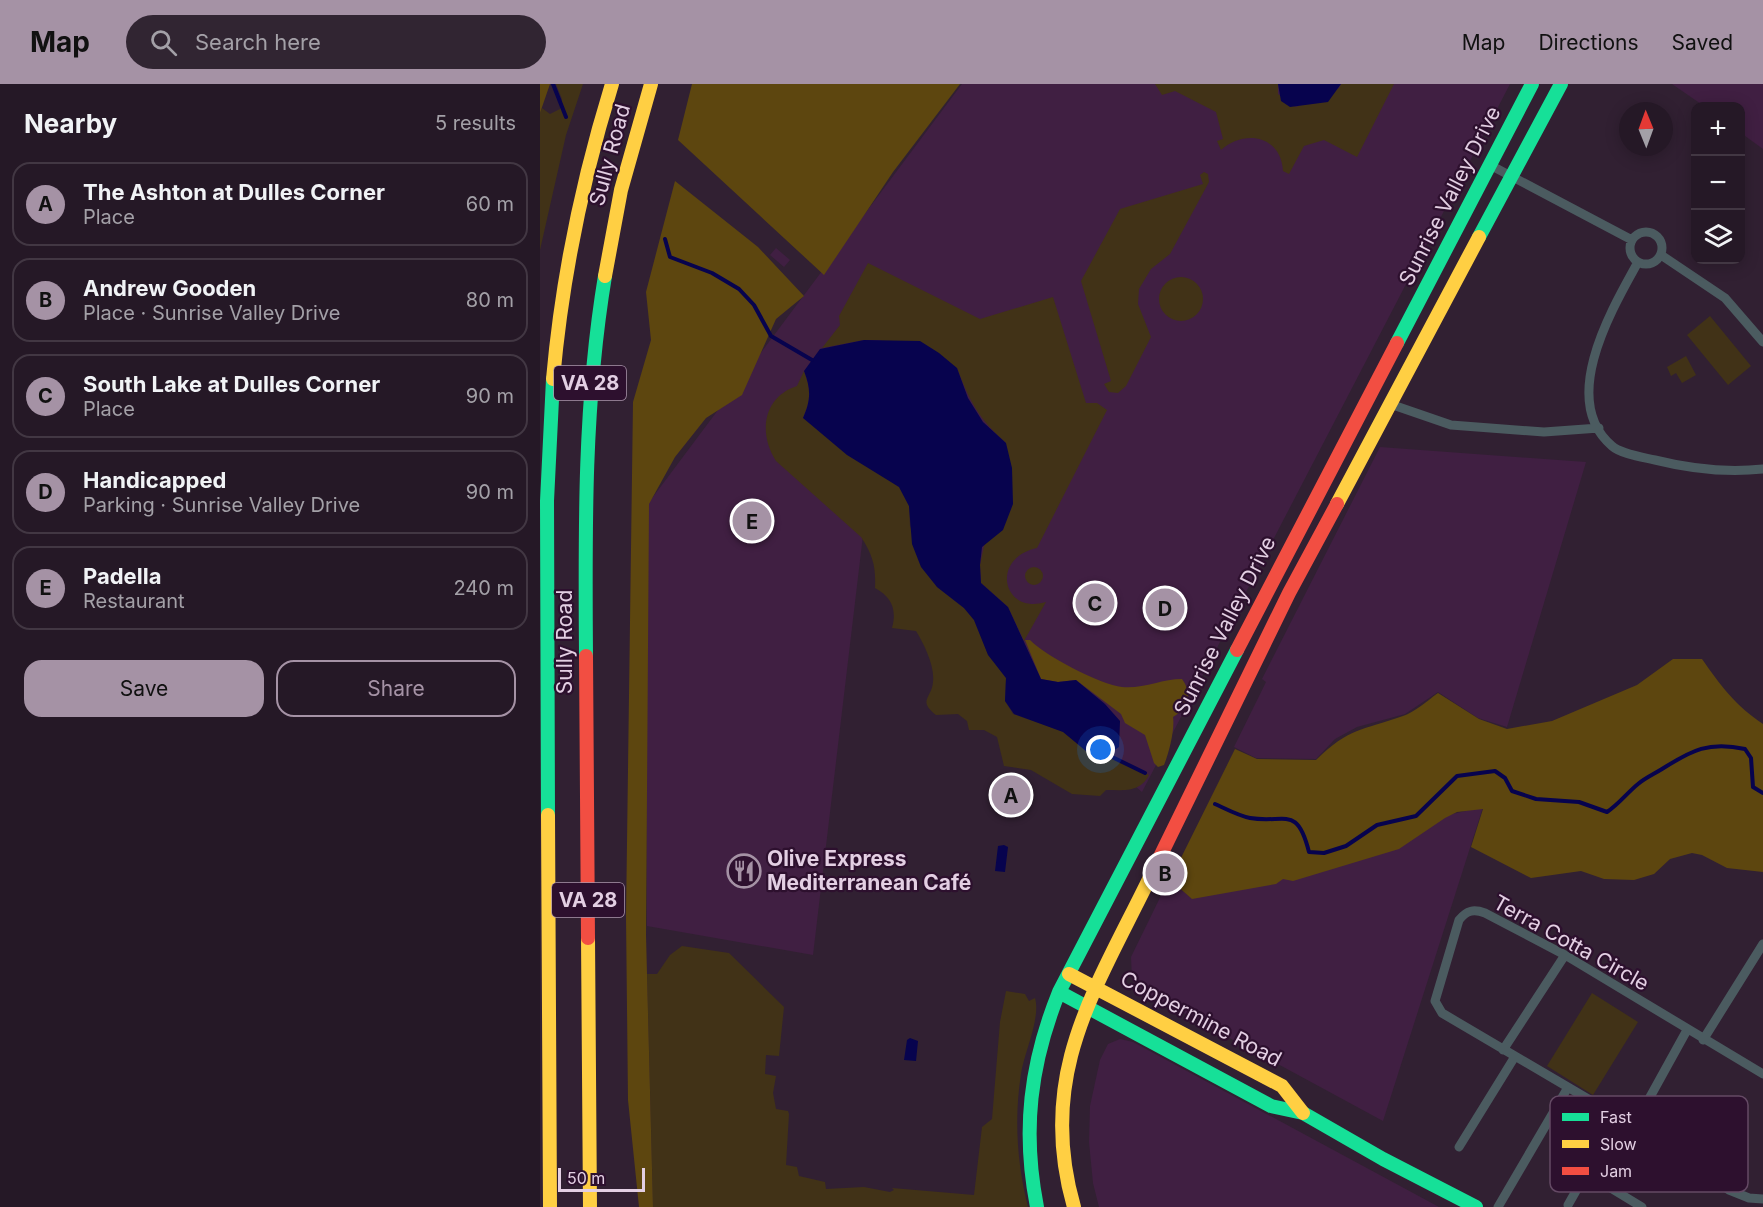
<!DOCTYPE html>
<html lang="en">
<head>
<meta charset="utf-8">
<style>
	:root { --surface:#251826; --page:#312532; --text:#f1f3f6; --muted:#a3a0a7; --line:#423743; --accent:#a592a5 }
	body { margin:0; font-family:Inter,sans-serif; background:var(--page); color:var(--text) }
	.controls { position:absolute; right:18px; top:18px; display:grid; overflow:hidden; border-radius:12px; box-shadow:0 3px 15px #0003 }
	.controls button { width:54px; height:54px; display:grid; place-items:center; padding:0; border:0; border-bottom:2px solid var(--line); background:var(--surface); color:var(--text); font:30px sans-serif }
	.compass { position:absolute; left:1079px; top:18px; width:54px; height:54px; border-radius:50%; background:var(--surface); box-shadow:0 3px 15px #0003; rotate:359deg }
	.scale { position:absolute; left:18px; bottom:15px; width:87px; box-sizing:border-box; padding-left:6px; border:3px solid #e3cfe3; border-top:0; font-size:16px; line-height:21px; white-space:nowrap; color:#e3cfe3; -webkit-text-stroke:4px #2d102e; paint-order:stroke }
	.you { position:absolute; left:561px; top:666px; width:21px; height:21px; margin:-15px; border:4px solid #fff; border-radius:50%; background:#1a73e8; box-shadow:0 0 0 9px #1a73e833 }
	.badge { display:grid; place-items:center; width:39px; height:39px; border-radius:50%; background:var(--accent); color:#111; font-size:20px; font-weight:700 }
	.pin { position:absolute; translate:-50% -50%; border:3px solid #fff; box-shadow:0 2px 6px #0006 }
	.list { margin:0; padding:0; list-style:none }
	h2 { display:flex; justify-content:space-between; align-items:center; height:78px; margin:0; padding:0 24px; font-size:26px }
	h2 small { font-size:20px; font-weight:400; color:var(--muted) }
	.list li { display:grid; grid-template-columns:39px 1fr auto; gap:18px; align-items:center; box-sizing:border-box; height:84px; margin:0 12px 12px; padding:0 12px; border:2px solid var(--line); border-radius:18px }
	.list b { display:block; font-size:22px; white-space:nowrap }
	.list p { margin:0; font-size:20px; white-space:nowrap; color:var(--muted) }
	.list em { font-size:20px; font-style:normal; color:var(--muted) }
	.actions { display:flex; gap:12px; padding:18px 24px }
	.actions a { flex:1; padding:14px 0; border:2px solid var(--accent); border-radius:18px; text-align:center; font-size:21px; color:var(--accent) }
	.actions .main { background:var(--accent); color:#111 }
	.icon { flex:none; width:33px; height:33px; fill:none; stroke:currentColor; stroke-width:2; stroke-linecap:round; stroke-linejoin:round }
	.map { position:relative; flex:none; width:1223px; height:1123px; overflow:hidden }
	header { display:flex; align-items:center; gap:36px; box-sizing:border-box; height:84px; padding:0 30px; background:var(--accent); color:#111 }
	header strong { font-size:28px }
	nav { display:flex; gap:33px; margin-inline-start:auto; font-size:21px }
	.search { width:420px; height:54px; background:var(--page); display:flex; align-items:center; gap:15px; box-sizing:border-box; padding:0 21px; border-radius:33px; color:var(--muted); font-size:22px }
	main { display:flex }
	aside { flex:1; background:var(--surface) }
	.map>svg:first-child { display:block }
</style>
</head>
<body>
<header>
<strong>Map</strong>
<div class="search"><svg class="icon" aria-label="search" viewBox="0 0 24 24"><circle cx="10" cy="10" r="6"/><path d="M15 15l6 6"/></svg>Search here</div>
<nav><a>Map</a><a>Directions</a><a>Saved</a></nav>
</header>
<main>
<aside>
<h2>Nearby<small>5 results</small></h2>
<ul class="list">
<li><span class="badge">A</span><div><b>The Ashton at Dulles Corner</b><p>Place</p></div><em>60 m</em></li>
<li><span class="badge">B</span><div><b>Andrew Gooden</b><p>Place · Sunrise Valley Drive</p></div><em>80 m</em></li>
<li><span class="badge">C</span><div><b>South Lake at Dulles Corner</b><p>Place</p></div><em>90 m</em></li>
<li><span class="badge">D</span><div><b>Handicapped</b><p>Parking · Sunrise Valley Drive</p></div><em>90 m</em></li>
<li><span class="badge">E</span><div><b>Padella</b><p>Restaurant</p></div><em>240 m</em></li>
</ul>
<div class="actions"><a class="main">Save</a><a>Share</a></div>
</aside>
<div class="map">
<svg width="1223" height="1123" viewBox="0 0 1223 1123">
	<rect width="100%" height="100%" fill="#312032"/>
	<!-- built -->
	<path fill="#401f42" d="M422 0H970L602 708 490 614 339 317 273 871 107 842 104 425Z
		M1132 0H1223V65L1201 49 1200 22H1164Z
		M236 164 250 176 244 183 230 171Z
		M840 363 1046 378 967 643 938 634 898 608 865 630 817 643 795 655 776 675 716 674 694 663 726 598 722 595Z
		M943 723 843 1037 603 907 592 896 591 873 633 787 636 800 651 814 743 794 904 732Z
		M580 955 593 958 899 1123H559L553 1099 549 1058 550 1022 560 976 568 960Z"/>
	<!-- green -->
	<path fill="#413217" d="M16 0H43L26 51 0 166V29L2 24 10 30 20 25 22 15Z
		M615 0H738V10L756 23 799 4 801 0H854L817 73 784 56 764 62 749 90 743 87C741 51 704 45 681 66L677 57 683 55 676 28 635 7 622 11Z
		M664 88 668 90 669 98 630 170 611 185 599 205 598 220 611 253 586 302 578 309 569 308 564 300 571 297 541 197 580 125 663 100 660 91Z
		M328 179 440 235 513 213 546 319H557L567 326 497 464C450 474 462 531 506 518L484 557 468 523 441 499 440 481 466 359C439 335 430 318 417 284L339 256H324L282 264 300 241 299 232Z
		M619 215a22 22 0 1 1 44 0a22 22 0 1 1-44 0Z
		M1170 232 1211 282 1188 301 1147 251Z
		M1146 272 1156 291 1142 299 1136 289 1131 292 1127 283Z
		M264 287C271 305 271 316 263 334L359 403 369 422 370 442 397 503 424 524 434 536 448 570 466 594 465 617 473 630 524 648 558 677 568 671 609 691C600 709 583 706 566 706L560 712 532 710 491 686 464 682 457 653 444 646H429L427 637 418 630 396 631C377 616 392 614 393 598 395 582 384 560 376 547L352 544C357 526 352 513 335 504 336 483 333 471 321 453L236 377C218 349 223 313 257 302Z
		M485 492a9 9 0 1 1 18 0a9 9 0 1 1-18 0Z
		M142 862 189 869 244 923 239 972 226 971 225 990 236 992 233 1009 236 1025 248 1027 249 1030 246 1081 257 1083 259 1092 285 1098 286 1105 324 1103 350 1108 354 1106 352 1104 434 1111 442 1043 452 1035 460 938 466 907 485 910 489 917 495 914C501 934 484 969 481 990 474 1035 477 1079 488 1123H113L107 890H117L130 871Z
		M1052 909 1098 938 1053 1011 1007 982Z"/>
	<!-- forest -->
	<path fill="#5d460f" d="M0 0H10L0 29Z
		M152 0H420L353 88 284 191 138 56Z
		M135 97 218 163 264 212 236 235 202 311 166 334 135 373 109 420 106 851 113 1123H99L88 1016 86 832 93 318 111 256 106 208Z
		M485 556H490C504 571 561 601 582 603 603 605 622 595 642 595 653 610 649 624 633 633 635 645 629 669 624 681L618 683 614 679 605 651 585 639 581 630 536 596 518 598 501 595Z
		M1133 575H1162C1180 601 1196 622 1223 640V788L1187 784 1162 771 1152 769 1130 775 1114 790 1094 796 1064 795 1041 787 991 794 931 763 943 725 917 728 905 734 859 765 753 797 743 795 736 800 652 815 636 801 634 788 695 665 717 675 776 676C810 643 821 647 863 632 875 628 887 617 898 609L939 635 967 645 1012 637 1097 601Z"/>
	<!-- water -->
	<path fill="#07034e" d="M738 0H801L788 18 750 23 741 17Z
		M324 256 380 257 399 269 417 284 428 314 443 338 466 359 472 384 473 420 463 446 442 463 440 481 441 499 468 523 501 595 518 598 536 596 565 620 580 637 579 663 558 677 523 648 474 630 465 617 466 594 448 571 434 536 424 524 397 503 381 483 372 460 369 422 359 403 307 371 263 334C271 316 271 305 264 287L280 265Z
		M464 761 468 763 465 788 455 787 458 762Z
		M370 954 378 957 376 977 364 976 367 956Z"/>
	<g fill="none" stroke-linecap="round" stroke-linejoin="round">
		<!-- stream -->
		<path stroke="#07034e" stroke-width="4" d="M13 0 26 33
			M125 155 130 173 172 189 199 205 214 221 231 252 272 276
			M568 671 605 689
			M675 720C686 725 699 732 710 734 745 740 757 720 769 768L784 769 806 762 837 741 876 732 917 692 955 687 965 694 972 707 996 715 1039 718 1067 728C1079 720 1087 709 1098 700 1105 694 1114 690 1122 685 1152 666 1169 657 1205 665L1211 674 1213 703 1223 709"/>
		<!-- street -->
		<path stroke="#4b5b60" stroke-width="9" d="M950 81 1092 156
			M1090 164a16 16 0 1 1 32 0a16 16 0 1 1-32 0Z
			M1121 171 1185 214 1223 258
			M1098 178C1072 225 1018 316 1072 362 1081 370 1102 373 1115 376 1151 385 1185 389 1223 385
			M850 320 911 341 1004 348 1059 344
			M1163 956 1223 860
			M963 966 1025 871
			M1223 990 1025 871 945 829C934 825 927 826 919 836L895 917 902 929 1094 1042 1189 1106 1209 1114 1223 1115
			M1094 1042 1147 946
			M919 1063 974 974
			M1046 1089 1102 1123
			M1028 1121 1078 1033
			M958 1123 1027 1005"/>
		<!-- fast -->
		<path stroke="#16e098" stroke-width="14" d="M939 153 1021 0
			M857 259 992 0
			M46 572C45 444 44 318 65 192
			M8 731 7 417 13 295
			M519 908 731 1022 763 1029 843 1075 936 1123
			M497 1123C482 1047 490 980 519 908L697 566"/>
		<!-- slow -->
		<path stroke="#ffcf43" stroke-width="14" d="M65 192 81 106 111 0
			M13 295C22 194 42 97 72 0
			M797 420 939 153
			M8 731 10 1123
			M48 854 50 1123
			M529 890 742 1002 763 1029
			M534 1123C495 988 558 902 614 785"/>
		<!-- jam -->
		<path stroke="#f24e42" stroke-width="14" d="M697 566 857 259
			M46 572 48 854
			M614 785 749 509 797 420"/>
	</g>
	<!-- icons -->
	<defs>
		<g id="restaurant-ring" transform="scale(1.725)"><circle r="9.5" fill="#2d102e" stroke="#a592a5" stroke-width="1.5"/><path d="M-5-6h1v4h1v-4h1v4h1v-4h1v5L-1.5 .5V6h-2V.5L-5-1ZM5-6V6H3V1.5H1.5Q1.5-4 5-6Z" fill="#a592a5"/></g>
	</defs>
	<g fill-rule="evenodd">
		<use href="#restaurant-ring" x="204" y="787"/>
	</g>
	<g text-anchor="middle" stroke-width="4.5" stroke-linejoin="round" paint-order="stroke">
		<!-- shield labels -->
		<g fill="#2d102e" stroke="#ac96ad" stroke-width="1.5">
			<rect x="14" y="282" width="72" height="34" rx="4.5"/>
			<rect x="12" y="799" width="72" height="34" rx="4.5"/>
		</g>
		<g font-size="20" font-weight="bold" fill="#e3cfe3">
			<text x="50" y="306">VA 28</text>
			<text x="48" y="823">VA 28</text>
		</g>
		<!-- street labels -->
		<g font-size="21" fill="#e3cfe3" stroke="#2d102e">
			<text transform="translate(70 71) rotate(-75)" y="7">Sully Road</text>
			<text transform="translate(910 112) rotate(-63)" y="7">Sunrise Valley Drive</text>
			<text transform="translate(685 542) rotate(-63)" y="7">Sunrise Valley Drive</text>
			<text transform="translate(25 558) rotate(-90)" y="7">Sully Road</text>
			<text transform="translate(1031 859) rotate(29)" y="7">Terra Cotta Circle</text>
			<text transform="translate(661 935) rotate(28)" y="7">Coppermine Road</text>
		</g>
		<!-- poi labels -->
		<g font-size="21" font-weight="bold" fill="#e3cfe3" stroke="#2d102e" text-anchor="start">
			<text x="227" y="782">Olive Express<tspan x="227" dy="24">Mediterranean Café</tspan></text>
		</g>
	</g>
	<!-- legend -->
	<rect x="1010" y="1012" width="198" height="96" rx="9" fill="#2d102e" stroke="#644964" stroke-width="1.5"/>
	<rect x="1022" y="1029" width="27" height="8" fill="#16e098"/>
	<rect x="1022" y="1056" width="27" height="8" fill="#ffcf43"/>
	<rect x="1022" y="1083" width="27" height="8" fill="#f24e42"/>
	<g font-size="16" fill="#e3cfe3">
		<text x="1060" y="1039">Fast</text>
		<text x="1060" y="1066">Slow</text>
		<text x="1060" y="1093">Jam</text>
	</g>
</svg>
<div class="controls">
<button>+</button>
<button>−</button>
<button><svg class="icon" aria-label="layers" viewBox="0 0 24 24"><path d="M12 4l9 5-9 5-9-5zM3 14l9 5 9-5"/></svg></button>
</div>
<svg class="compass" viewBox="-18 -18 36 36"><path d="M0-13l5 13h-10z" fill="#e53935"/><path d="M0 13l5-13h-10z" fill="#a3a0a7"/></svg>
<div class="scale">50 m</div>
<div class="you"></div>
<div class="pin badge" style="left:471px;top:711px">A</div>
<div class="pin badge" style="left:625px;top:789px">B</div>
<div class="pin badge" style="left:555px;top:519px">C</div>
<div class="pin badge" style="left:625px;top:524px">D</div>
<div class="pin badge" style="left:212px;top:437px">E</div>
</div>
</main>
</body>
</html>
